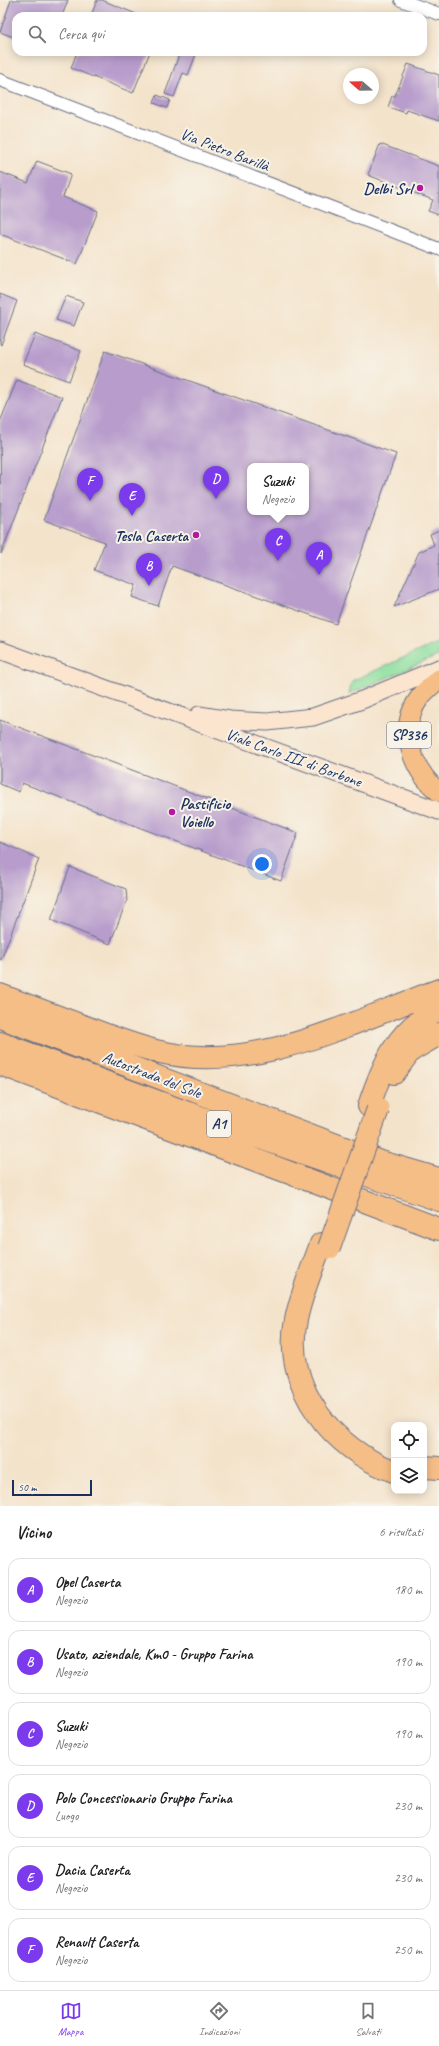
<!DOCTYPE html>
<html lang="it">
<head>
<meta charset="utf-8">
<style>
	:root { --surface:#fff; --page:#f6f6f6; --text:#202124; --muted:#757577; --line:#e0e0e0; --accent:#7c3aed }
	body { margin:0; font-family:Caveat,sans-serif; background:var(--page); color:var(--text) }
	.controls { position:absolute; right:12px; bottom:12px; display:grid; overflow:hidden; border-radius:8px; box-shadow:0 2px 10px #0003 }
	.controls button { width:36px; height:36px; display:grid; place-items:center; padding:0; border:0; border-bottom:1px solid var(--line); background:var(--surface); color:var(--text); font:20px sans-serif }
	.compass { position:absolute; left:343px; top:68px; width:36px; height:36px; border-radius:50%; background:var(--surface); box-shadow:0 2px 10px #0003; rotate:290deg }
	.scale { position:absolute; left:12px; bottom:10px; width:80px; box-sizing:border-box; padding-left:4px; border:2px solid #1b2f5e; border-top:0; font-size:11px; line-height:14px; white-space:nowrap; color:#1b2f5e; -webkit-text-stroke:3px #f7f3e8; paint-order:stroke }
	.you { position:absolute; left:262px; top:864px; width:14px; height:14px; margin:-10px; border:3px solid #fff; border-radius:50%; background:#1a73e8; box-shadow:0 0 0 6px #1a73e833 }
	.badge { display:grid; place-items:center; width:26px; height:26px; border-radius:50%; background:var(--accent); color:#fff; font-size:13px; font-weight:700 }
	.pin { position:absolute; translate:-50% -33px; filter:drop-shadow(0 1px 2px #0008) }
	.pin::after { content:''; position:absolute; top:21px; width:14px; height:12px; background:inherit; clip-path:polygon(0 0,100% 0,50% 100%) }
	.popup { position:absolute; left:247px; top:463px; width:62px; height:52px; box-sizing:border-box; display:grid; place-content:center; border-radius:8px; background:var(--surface); filter:drop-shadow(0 1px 3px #0005); font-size:13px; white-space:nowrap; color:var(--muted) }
	.popup b { font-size:15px; color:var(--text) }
	.popup::after { content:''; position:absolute; left:50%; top:100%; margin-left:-8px; border:8px solid transparent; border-top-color:var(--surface) }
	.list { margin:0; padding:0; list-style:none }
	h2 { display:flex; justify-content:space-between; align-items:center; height:52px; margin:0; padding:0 16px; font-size:17px }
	h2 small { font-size:13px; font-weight:400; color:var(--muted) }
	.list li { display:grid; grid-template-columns:26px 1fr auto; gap:12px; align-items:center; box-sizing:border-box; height:64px; margin:0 8px 8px; padding:0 8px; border:1px solid var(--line); border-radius:12px }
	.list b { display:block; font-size:15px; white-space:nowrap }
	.list p { margin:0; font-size:13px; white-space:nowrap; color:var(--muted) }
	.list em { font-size:13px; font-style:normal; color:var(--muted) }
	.icon { flex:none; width:22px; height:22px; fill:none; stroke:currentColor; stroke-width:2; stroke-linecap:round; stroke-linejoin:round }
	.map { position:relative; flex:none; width:439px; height:1506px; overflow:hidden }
	.search { position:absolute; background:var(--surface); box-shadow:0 2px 10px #0003; left:12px; right:12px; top:12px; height:44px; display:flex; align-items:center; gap:10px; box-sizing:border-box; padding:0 14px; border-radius:12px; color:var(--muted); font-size:15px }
	.sheet { height:484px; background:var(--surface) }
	nav { display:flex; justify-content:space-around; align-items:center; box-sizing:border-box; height:56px; border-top:1px solid var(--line); background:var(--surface); font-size:11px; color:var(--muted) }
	nav a { display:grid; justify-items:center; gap:2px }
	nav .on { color:var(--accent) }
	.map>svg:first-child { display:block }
</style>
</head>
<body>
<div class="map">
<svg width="439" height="1506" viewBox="0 0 439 1506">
	<rect width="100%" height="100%" fill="#f7f3e8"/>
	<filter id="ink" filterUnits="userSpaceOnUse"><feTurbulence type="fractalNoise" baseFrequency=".025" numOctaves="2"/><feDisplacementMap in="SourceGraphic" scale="8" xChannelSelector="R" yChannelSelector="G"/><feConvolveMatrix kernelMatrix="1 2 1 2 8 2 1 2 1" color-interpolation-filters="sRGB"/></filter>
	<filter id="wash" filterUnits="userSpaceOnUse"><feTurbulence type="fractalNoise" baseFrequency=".012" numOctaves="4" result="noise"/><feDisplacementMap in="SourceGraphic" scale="16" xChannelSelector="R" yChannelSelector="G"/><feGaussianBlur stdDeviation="0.9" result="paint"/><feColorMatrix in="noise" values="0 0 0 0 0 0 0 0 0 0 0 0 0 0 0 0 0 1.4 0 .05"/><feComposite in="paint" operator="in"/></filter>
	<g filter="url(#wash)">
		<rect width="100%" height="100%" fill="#f4e3cb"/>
		<!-- green -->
		<path fill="#8cdf9f" stroke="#54877e" d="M439 642 438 656 349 694 352 681Z"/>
		<g id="blocks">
			<!-- building -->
			<path fill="#b79ccc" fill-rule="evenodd" d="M11 0H68L62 16H16V38L0 32Z
				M97 0H102L141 16H91Z
				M77 52H150L133 93 71 68Z
				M180 52H197L188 75 183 73 174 97 165 94Z
				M408 64 439 75V121L407 110 406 113 388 107 392 96H395Z
				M157 95 170 100 167 108 154 103Z
				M380 144 439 166V215L428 211 433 200 368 175Z
				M37 161 71 174 63 197 98 211 77 264 0 234V172L28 183Z
				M0 294 17 301 1 345 0 344Z
				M66 296 83 302 74 326 56 320Z
				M35 334 81 351 69 381 23 364Z
				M105 351 396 454 336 624 172 566 158 606 132 597 136 585 94 570 105 542 44 520ZM250 466H306V512H250Z
				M17 380 62 397 1 554 0 422Z
				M439 530V589L394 607 419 552 434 545 430 534Z
				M0 720 298 833 281 881 22 783 19 792 0 784Z
				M0 842 39 859 1 960H0Z
				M70 867 126 889 127 900 110 944 51 920Z"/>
		</g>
	</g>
	<g filter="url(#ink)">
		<use href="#blocks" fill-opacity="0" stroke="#676e84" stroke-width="1"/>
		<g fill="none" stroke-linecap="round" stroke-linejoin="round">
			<!-- street casing -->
			<g stroke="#676e84" stroke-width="14">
				<path id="street" d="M401 0 439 14
					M0 80 439 249"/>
			</g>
			<!-- secondary casing -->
			<g stroke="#676e84" stroke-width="19">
				<path id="secondary" d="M0 650 439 811
					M199 715 230 720 267 722 313 717 362 700 439 668"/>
			</g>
			<!-- primary casing -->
			<g stroke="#676e84" stroke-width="21">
				<path id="primary" d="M439 679C433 684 426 690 421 696 396 727 412 770 439 792"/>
			</g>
			<!-- highway casing -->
			<g stroke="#676e84" stroke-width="24">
				<path id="highway" d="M0 995C29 1006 59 1017 88 1028 111 1037 135 1046 160 1052 256 1074 351 1022 439 990
					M0 1017 381 1162 439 1179
					M0 1043 188 1113 439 1200
					M0 1064 439 1229
					M394 1073 410 1051 439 1034
					M369 1106C382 1067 398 1026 439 1010
					M321 1244C312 1269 301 1294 296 1320 282 1386 334 1451 394 1471
					M424 1467 439 1468"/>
			</g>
			<!-- street -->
			<use href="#street" stroke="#fff" stroke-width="12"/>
			<!-- secondary -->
			<use href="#secondary" stroke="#fbe5cf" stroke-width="17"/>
			<!-- primary -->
			<use href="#primary" stroke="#f6be87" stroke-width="19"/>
			<!-- highway -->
			<use href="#highway" stroke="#f6be87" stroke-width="22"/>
			<!-- highway-bridge casing -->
			<g stroke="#676e84" stroke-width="24" stroke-linecap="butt">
				<path id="highway-bridge" d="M329 1248 378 1109"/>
			</g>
			<!-- highway-bridge -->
			<use href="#highway-bridge" stroke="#f6be87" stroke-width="22"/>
		</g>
	</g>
	<!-- markers -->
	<g fill="#b5179e" stroke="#f7f3e8" stroke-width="1.5">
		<circle cx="420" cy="188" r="4"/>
		<circle cx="196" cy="535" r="4"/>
		<circle cx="172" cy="812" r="4"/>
	</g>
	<g text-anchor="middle" stroke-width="4" stroke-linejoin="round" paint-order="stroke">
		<!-- shield labels -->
		<g fill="#f7f3e8" stroke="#5d6a87" stroke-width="1">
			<rect x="387" y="722" width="44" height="26" rx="3"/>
			<rect x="207" y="1111" width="24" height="26" rx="3"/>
		</g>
		<g font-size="15" font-weight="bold" fill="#1b2f5e">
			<text x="409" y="740">SP336</text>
			<text x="219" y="1129">A1</text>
		</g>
		<!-- street labels -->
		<g font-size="16" fill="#1b2f5e" stroke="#f7f3e8">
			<text transform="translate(225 149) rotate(21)" y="6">Via Pietro Barillà</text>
			<text transform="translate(294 757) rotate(20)" y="6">Viale Carlo III di Borbone</text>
			<text transform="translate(152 1074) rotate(21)" y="6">Autostrada del Sole</text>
		</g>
		<!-- poi labels -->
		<g font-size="16" font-weight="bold" fill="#1b2f5e" stroke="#f7f3e8" text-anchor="end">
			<text x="412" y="194">Delbi Srl</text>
			<text x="188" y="541">Tesla Caserta</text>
			<text x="180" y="809" text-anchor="start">Pastificio<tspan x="180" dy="18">Voiello</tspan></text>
		</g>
	</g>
</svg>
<div class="controls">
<button><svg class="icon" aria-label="locate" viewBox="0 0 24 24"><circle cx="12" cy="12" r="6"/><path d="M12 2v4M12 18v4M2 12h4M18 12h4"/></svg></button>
<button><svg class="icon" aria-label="layers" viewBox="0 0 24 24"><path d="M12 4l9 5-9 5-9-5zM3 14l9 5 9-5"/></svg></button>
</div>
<svg class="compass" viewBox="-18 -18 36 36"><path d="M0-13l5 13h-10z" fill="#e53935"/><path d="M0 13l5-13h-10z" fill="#757577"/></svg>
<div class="scale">50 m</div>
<div class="you"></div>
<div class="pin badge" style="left:319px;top:575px">A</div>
<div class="pin badge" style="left:149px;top:586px">B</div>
<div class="pin badge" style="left:278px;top:561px">C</div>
<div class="popup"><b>Suzuki</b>Negozio</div>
<div class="pin badge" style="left:216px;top:499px">D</div>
<div class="pin badge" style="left:132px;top:516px">E</div>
<div class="pin badge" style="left:90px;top:501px">F</div>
<div class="search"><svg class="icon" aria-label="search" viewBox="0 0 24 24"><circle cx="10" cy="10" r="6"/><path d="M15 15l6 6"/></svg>Cerca qui</div>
</div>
<section class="sheet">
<h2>Vicino<small>6 risultati</small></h2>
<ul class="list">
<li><span class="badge">A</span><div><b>Opel Caserta</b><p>Negozio</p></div><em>180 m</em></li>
<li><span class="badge">B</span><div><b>Usato, aziendale, Km0 - Gruppo Farina</b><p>Negozio</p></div><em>190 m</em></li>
<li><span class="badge">C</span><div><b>Suzuki</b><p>Negozio</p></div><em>190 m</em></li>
<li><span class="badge">D</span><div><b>Polo Concessionario Gruppo Farina</b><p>Luogo</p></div><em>230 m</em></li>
<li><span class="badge">E</span><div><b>Dacia Caserta</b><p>Negozio</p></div><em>230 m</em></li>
<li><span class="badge">F</span><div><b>Renault Caserta</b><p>Negozio</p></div><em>250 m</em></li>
</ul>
</section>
<nav>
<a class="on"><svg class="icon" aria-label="map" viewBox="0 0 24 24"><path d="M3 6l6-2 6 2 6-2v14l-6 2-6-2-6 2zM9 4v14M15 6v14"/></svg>Mappa</a>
<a><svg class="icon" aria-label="directions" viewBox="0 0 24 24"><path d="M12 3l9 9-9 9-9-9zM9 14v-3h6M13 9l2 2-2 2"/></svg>Indicazioni</a>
<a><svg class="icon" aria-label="saved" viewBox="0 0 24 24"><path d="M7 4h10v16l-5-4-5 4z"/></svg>Salvati</a>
</nav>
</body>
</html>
